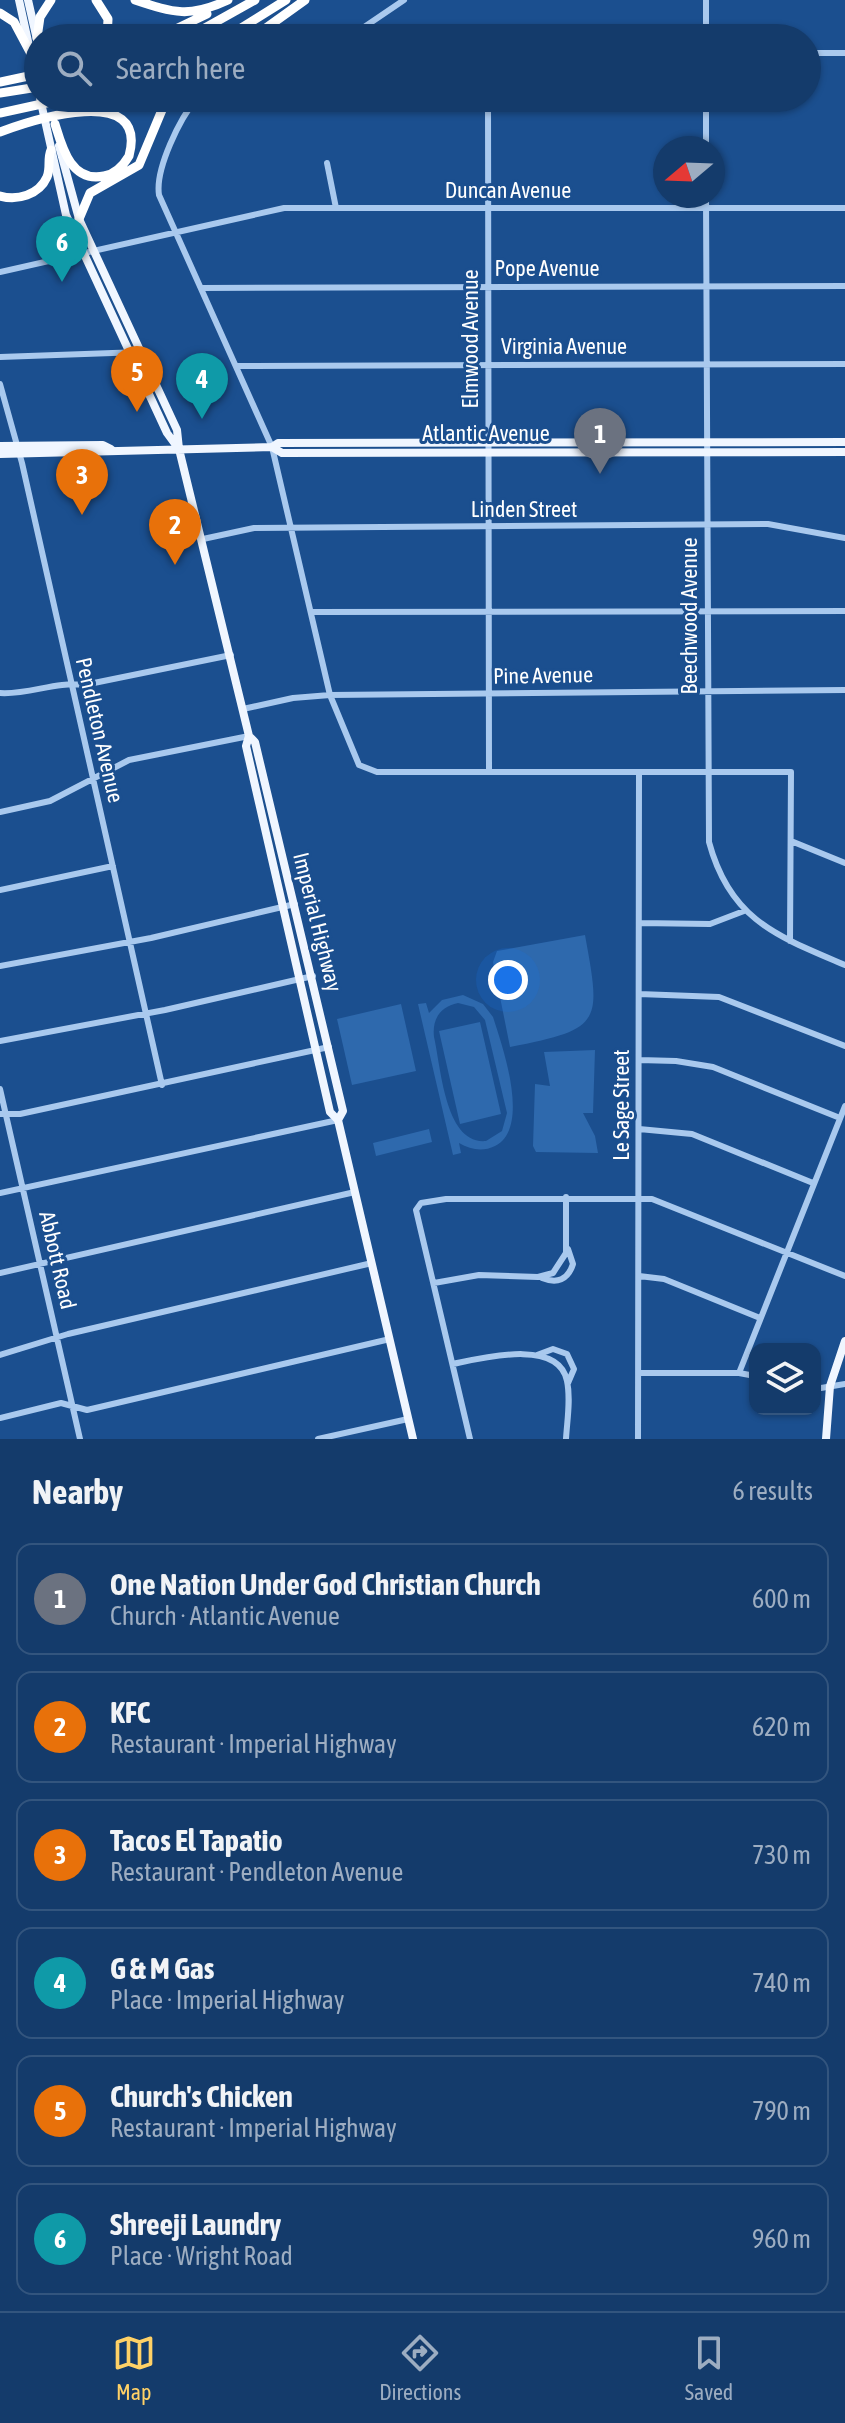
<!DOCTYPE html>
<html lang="en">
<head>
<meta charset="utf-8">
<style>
	:root { --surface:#143b6b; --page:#214673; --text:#f1f3f6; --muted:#9dadc1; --line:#33557e; --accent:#ffd166 }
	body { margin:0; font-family:"Asap Condensed",sans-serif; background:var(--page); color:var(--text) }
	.controls { position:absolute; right:24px; bottom:24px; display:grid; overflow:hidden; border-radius:16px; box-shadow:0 2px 6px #0004 }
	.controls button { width:72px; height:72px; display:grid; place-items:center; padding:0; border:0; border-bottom:2px solid var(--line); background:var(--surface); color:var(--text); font:40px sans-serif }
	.compass { position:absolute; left:653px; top:136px; width:72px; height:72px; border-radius:50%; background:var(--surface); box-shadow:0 2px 6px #0004; rotate:251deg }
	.you { position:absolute; left:508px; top:980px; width:28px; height:28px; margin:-20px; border:6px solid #fff; border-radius:50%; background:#1a73e8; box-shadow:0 0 0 12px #1a73e833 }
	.badge { display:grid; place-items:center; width:52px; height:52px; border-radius:50%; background:var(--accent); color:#fff; font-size:26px; font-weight:700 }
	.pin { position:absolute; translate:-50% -66px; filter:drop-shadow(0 2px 4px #0008) }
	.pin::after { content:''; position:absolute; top:42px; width:28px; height:24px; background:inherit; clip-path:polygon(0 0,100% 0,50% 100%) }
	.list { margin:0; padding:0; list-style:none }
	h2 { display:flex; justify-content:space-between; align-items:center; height:104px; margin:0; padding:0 32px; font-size:34px }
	h2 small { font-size:26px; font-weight:400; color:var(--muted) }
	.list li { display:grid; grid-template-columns:52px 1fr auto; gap:24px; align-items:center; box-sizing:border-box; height:112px; margin:0 16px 16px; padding:0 16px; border:2px solid var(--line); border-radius:16px }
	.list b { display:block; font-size:30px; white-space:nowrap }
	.list p { margin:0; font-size:26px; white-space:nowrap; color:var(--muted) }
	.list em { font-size:26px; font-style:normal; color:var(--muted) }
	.icon { flex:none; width:44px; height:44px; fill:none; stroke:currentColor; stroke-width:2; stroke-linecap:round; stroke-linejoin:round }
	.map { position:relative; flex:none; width:845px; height:1439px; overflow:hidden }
	.search { position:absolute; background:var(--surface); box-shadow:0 2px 6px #0004; left:24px; right:24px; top:24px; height:88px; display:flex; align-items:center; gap:20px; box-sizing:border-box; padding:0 28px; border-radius:44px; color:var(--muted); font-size:30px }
	.sheet { height:872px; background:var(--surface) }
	nav { display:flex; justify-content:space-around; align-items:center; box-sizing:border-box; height:112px; border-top:2px solid var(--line); background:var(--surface); font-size:22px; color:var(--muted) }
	nav a { display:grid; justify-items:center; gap:4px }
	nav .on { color:var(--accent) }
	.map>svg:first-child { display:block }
</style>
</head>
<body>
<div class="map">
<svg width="845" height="1439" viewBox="0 0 845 1439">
	<rect width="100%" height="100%" fill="#1b4f8f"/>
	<!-- green -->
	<path fill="#2e69ad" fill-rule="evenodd" d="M585 935C601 1023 603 1029 510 1047L493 962 497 951Z
		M463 995 483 1004 493 1017C503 1048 531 1128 495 1146 483 1152 471 1150 459 1143L461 1153 453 1155 418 1004 426 1003 429 1013 442 1000ZM458 1003 474 1007 485 1020 507 1113 502 1131 486 1141C445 1145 441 1067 434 1037 432 1019 440 1007 458 1003Z
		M401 1004 416 1071 352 1085 337 1019Z
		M480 1022 501 1114 460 1124 439 1031Z
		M595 1050 593 1113H583L595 1136 598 1153 536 1152 533 1146 535 1084 550 1086 544 1052Z
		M429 1129 432 1142 376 1156 373 1143Z"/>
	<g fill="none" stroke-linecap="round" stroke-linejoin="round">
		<!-- minor -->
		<path stroke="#a9c9ee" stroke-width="6" d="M706 0V38
			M348 38 404 0
			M807 53H845
			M197 98C180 118 155 169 159 195L272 447 330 695 359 765 377 772H791L790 941
			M488 98 489 772
			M706 148V98
			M327 163 336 208
			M706 196 709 842C730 920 777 936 845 965
			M0 272 284 208H845
			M201 288 845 286
			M0 357 141 352
			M236 366 845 364
			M0 384 22 463 162 1085
			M203 539 254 528 768 524 845 538
			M312 612 845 611
			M0 693C29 695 56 681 84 685L231 655
			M243 709 293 698 330 695 845 690
			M0 812 50 801 129 760 249 736
			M791 841 845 863
			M0 890 113 866
			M639 923 710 924 744 911
			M0 966 151 938 295 904
			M639 994 719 997 845 1046
			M0 1041 165 1010 313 976
			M639 1060 676 1061 713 1067 840 1118
			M0 1089 80 1439
			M0 1114H20L329 1047
			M639 1129 692 1134 813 1183
			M0 1193 338 1120
			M0 1273 355 1192
			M639 1276 664 1279 760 1318
			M542 1278C557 1284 568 1280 573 1264L568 1249
			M434 1283 479 1275 538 1277 553 1273 566 1253V1197
			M0 1355 68 1334 372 1263
			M537 1355 553 1349 567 1354 574 1369 568 1383
			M453 1364C482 1358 559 1338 567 1381 571 1399 567 1421 566 1439
			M639 1373H739L755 1376
			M739 1373 845 1106
			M815 1389 845 1384
			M0 1418 61 1403 87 1410 390 1339
			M318 1439 408 1419
			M470 1439 416 1210 421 1203 446 1199H652L845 1276
			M638 1439 639 772"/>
		<!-- major -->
		<path stroke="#f0f6ff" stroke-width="8" d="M19 0 38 87
			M28 0 38 44
			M40 98 66 215 167 433 178 448
			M59 146 79 219 177 430 179 449 249 736 255 742 343 1111 338 1120
			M0 446 103 445 111 449
			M272 447 282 453 845 452
			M0 454 272 447 278 443 845 442
			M249 736 246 746 330 1112 338 1120 413 1439
			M826 1439 830 1386 845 1341"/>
		<!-- highway -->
		<path stroke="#fff" stroke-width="9" d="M96 0 108 19 107 38
			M135 0C174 13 190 18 228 0
			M0 13 14 22 30 52
			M37 38 40 17 51 0
			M157 38 207 14
			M187 38 255 0
			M225 38 286 0
			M252 38 305 0
			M0 82 38 74
			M0 93 38 87
			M94 107 121 98
			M0 113 69 98
			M0 132C32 120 149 82 129 156 123 166 115 174 104 176 71 183 62 147 55 124
			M0 196C17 201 39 195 47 177 51 168 47 159 51 150
			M79 219 90 193 139 165 167 98"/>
	</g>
	<g text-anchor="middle" stroke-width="6" stroke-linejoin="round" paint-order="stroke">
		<!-- street labels -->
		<g font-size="22" fill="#fff" stroke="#1b4f8f">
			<text x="508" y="198">Duncan Avenue</text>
			<text x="547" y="276">Pope Avenue</text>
			<text transform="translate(470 339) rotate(-90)" y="8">Elmwood Avenue</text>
			<text x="564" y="354">Virginia Avenue</text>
			<text x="486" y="441">Atlantic Avenue</text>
			<text x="524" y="517">Linden Street</text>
			<text transform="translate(689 616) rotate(-90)" y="8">Beechwood Avenue</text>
			<text transform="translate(543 675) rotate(-1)" y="8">Pine Avenue</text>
			<text transform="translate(100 730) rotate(77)" y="8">Pendleton Avenue</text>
			<text transform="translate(318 922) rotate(76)" y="8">Imperial Highway</text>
			<text transform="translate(621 1105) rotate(-90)" y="8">Le Sage Street</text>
			<text transform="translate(58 1260) rotate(77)" y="8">Abbott Road</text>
		</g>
	</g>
</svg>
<div class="controls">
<button><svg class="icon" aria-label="layers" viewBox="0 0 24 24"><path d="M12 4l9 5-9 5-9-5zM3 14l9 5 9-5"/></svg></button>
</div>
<svg class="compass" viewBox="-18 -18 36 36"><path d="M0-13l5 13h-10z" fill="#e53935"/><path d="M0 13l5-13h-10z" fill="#9dadc1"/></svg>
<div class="you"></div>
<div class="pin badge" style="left:600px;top:474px;background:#6b7280">1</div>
<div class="pin badge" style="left:175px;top:565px;background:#e8710a">2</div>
<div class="pin badge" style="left:82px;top:515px;background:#e8710a">3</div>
<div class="pin badge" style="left:202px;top:419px;background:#0f9aa8">4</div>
<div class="pin badge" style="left:137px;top:412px;background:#e8710a">5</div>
<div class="pin badge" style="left:62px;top:282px;background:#0f9aa8">6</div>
<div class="search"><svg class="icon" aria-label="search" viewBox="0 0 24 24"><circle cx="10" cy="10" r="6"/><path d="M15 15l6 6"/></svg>Search here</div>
</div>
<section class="sheet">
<h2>Nearby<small>6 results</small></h2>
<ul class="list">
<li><span class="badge" style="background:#6b7280">1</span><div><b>One Nation Under God Christian Church</b><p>Church · Atlantic Avenue</p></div><em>600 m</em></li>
<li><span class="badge" style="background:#e8710a">2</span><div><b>KFC</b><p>Restaurant · Imperial Highway</p></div><em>620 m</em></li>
<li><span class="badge" style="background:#e8710a">3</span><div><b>Tacos El Tapatio</b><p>Restaurant · Pendleton Avenue</p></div><em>730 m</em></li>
<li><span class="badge" style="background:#0f9aa8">4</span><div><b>G &amp; M Gas</b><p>Place · Imperial Highway</p></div><em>740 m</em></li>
<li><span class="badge" style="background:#e8710a">5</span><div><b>Church's Chicken</b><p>Restaurant · Imperial Highway</p></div><em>790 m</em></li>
<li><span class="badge" style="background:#0f9aa8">6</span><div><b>Shreeji Laundry</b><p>Place · Wright Road</p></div><em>960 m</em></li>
</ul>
</section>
<nav>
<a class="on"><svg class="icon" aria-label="map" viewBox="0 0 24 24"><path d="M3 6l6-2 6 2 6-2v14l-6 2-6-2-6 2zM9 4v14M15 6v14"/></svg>Map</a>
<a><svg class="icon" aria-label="directions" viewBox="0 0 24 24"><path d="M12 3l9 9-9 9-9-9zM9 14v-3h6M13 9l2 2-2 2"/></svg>Directions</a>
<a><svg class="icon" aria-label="saved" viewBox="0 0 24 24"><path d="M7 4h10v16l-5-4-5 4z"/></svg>Saved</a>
</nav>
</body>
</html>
